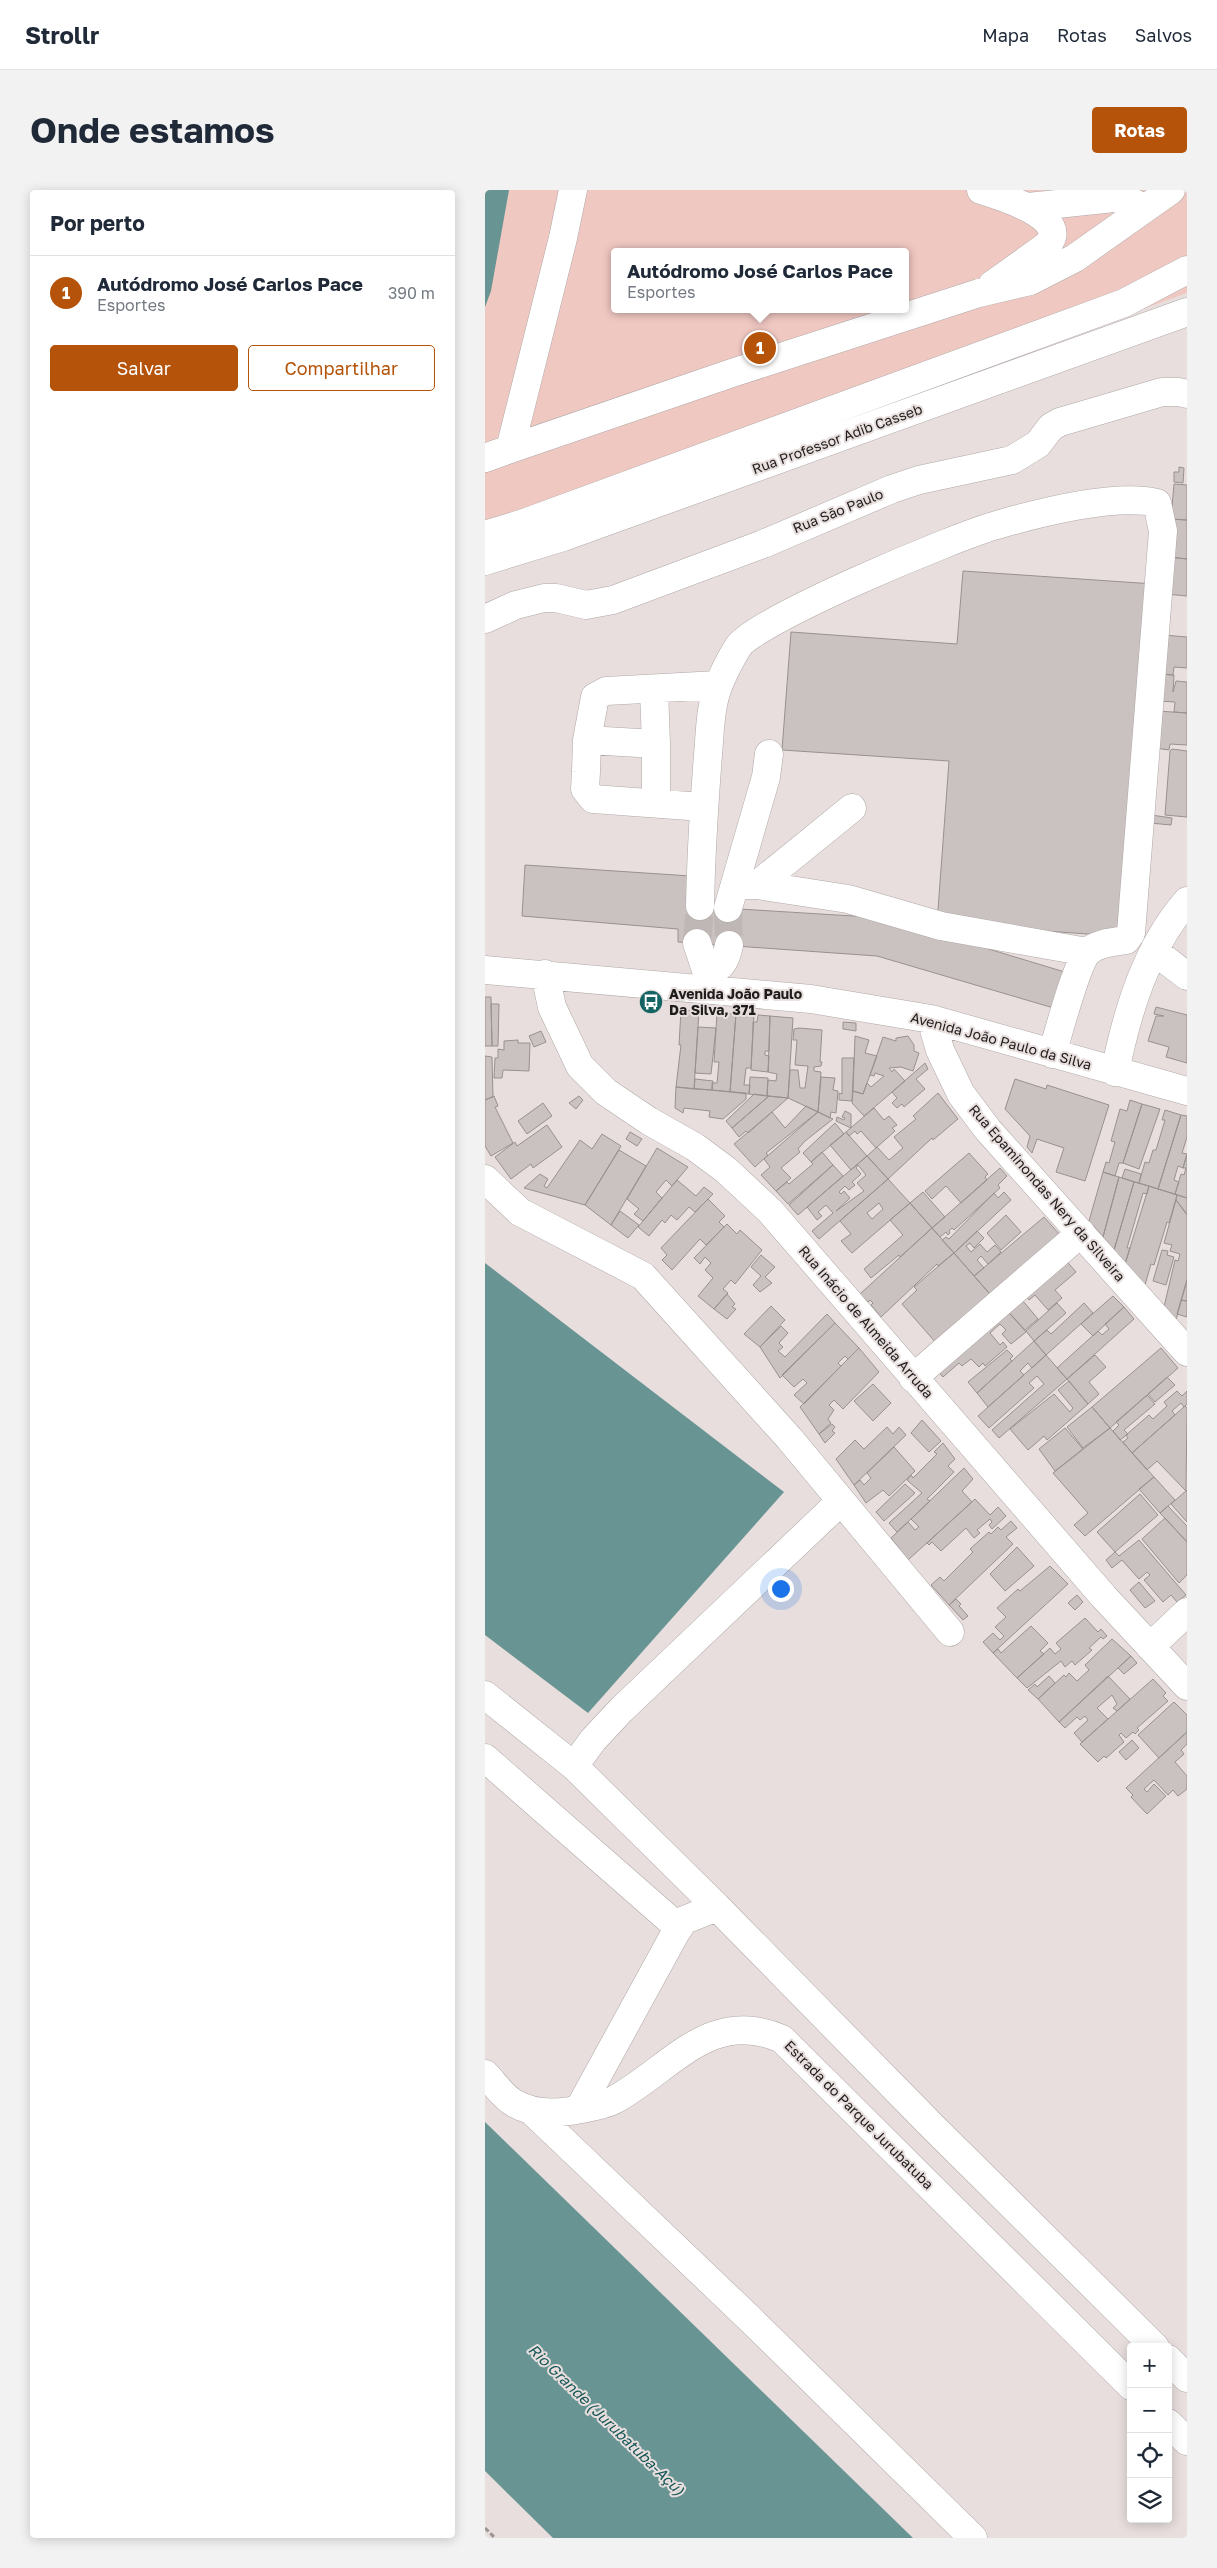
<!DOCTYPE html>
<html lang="pt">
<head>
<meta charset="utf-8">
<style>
	:root { --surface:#fff; --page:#f2f2f3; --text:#1f2937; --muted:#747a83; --line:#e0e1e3; --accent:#b45309 }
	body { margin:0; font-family:"Golos Text",sans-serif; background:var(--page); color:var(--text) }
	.controls { position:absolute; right:15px; bottom:15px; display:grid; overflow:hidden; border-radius:5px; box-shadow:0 2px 12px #0003 }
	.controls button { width:45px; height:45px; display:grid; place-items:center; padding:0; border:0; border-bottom:1px solid var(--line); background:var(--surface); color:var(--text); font:25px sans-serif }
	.you { position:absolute; left:295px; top:1398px; width:18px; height:18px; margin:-12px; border:4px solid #fff; border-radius:50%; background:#1a73e8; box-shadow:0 0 0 8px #1a73e833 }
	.badge { display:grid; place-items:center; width:32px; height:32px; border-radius:50%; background:var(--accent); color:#fff; font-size:16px; font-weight:700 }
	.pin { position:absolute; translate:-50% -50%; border:2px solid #fff; box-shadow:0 1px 5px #0006 }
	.popup { position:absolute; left:126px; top:58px; width:298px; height:65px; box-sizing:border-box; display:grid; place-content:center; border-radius:5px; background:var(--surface); filter:drop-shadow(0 1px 4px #0005); font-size:16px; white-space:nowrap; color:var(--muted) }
	.popup b { font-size:19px; color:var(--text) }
	.popup::after { content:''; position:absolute; left:50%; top:100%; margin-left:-10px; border:10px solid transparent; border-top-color:var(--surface) }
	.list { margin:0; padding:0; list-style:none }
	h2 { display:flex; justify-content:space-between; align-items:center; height:65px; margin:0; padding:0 20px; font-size:21px }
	h2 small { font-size:16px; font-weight:400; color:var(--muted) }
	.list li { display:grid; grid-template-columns:32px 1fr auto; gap:15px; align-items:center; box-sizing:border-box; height:75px; padding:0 20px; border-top:1px solid var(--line) }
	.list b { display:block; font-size:19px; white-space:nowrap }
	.list p { margin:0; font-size:16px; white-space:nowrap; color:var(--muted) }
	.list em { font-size:16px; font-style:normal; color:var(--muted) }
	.actions { display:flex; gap:10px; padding:15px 20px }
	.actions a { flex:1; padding:11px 0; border:1px solid var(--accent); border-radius:5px; text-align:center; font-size:18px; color:var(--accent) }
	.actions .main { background:var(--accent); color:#fff }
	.icon { flex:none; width:28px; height:28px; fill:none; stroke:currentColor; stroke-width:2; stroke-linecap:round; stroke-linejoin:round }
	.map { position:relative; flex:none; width:702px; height:2348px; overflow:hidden; border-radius:5px }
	header { display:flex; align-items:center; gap:30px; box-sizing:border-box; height:70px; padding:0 25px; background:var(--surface); border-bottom:1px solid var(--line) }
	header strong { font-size:24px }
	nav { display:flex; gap:28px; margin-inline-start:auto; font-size:18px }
	.intro { display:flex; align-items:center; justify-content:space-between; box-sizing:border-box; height:120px; padding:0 30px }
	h1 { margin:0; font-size:35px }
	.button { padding:12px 22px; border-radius:5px; background:var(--accent); color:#fff; font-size:18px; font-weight:700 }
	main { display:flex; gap:30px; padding:0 30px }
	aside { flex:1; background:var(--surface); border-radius:5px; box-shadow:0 2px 12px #0003 }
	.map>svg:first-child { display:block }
</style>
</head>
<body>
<header>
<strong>Strollr</strong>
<nav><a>Mapa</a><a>Rotas</a><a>Salvos</a></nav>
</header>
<div class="intro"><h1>Onde estamos</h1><a class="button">Rotas</a></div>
<main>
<aside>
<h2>Por perto<small></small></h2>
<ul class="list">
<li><span class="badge">1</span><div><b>Autódromo José Carlos Pace</b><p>Esportes</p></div><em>390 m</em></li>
</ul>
<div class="actions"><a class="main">Salvar</a><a>Compartilhar</a></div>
</aside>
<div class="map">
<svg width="702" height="2348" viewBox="0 0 702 2348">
	<rect width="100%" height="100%" fill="#e7dedd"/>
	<!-- green -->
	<path fill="#f0c8c2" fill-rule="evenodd" d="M0 0H702V103L0 357ZM130 62H420V119H130Z"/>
	<!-- water -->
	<path fill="#689594" d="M0 0H24L6 101 0 117Z
		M0 1073 299 1302 103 1523 0 1445Z
		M0 1932 428 2348H68L0 2281Z"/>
	<!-- building -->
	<path fill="#cac2c1" stroke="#999190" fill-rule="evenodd" d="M694 277 699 278 698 293 689 292V282H694Z
		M689 294 702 295V330L686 329Z
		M686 329 702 330V369L684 367Z
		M684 367 702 369V406L681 404Z
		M478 381 669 394 643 747 452 733 464 571 297 560 306 442 472 454Z
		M678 445 702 447V478L689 477 688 485 675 484Z
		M675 484 689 485 688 502 691 491 702 492V523L689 522 690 512 673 511Z
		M673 521 702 523V555L685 554 684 560 670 558Z
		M687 559 702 561V627L680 625 685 561Z
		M666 625 687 628 686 635 665 633Z
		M40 675 205 686V716L401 728 583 783 572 819 392 766 193 752V739L37 726Z
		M0 807H6L7 856H0Z
		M6 814H14L13 856H7Z
		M671 817 702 825V873L681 867 684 857 663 851 671 826H679L669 824Z
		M196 820 214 821 209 899 191 897 196 855H194Z
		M232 823 251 824 245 902 227 900V893H232L234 872H229Z
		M251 824 269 825 266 878H261L259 895H265L264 904 245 902Z
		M273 825 285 826 284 861H280V865L284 866 283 882 266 880 268 836V832H272Z
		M285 826 308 828 303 908 282 906 283 890 291 891 292 884 283 882Z
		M358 832 371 833V841L358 839Z
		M213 837 231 838 226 884 210 883Z
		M314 838 337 840 335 872H337L336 876 329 877V881L336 882 333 922 303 908 305 880H313L315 898H320L323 876 310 875 312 850H308L309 839Z
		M56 841 61 852 49 857 44 846Z
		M370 846 384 850 380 863 392 866 378 904 368 901Z
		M423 846 429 855V861L434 863 428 881 416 877 404 878 407 882 409 879 420 891 379 926 367 913 368 901 378 904 382 893 386 897 399 886 390 883 389 886 385 885 398 847 411 851V848Z
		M33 850V853H45L44 881 18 880 17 888H9L10 868H13V859L19 860V851Z
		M0 866 7 867 8 907 0 910Z
		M357 868H369L367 911 354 910V903L357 904Z
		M440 873 443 879 431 889 440 899 419 917 417 914 412 918 407 913 412 908 407 902Z
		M265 887 283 888 282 906 264 904Z
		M336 887 350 888 348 900 353 901 351 923 346 922 345 928 333 922Z
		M210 889 228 891 227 900 209 899Z
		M530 889 561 899 562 895 624 915 600 991 571 982 579 958 552 949 547 963 542 957 545 946 520 919Z
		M191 897 261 903V909L238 929 224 927 225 921 199 918 198 923 190 918Z
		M453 903 473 929 448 950 447 948 403 989 382 966 392 957 404 970 418 958 409 947 431 929 428 926Z
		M269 904 284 906 247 938 241 931Z
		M9 906 13 916 10 917 28 953 6 966 0 956V910Z
		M94 906 98 910 91 919 84 913Z
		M284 906 303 908 263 943 261 941 254 947 247 938Z
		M645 910 657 914 638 973H634L630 986 618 982 621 972 624 973 630 952 626 951 635 919 642 921Z
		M58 913 67 926 42 944 33 931Z
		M657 914 675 919 654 979 638 973Z
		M321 916 333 922 281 963 283 965 270 977 249 954 287 922 300 938Z
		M389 918 399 930 404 926 412 935 407 938 410 941 391 958 376 941 372 944 370 941 364 946 361 942Z
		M680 920 696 925 673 999 654 993 660 972 664 973 668 960H671L680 930H677Z
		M360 921 366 924V938L351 931 352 927 359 930 360 928 357 927Z
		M333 922 348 929 320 951 313 959 315 962 296 978 306 988 291 1001 276 985 285 977 279 969Z
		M696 925 702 926V947L697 963 702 964 698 978 693 976 689 990 694 992 690 1004 673 999Z
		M350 933 359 944 326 972 318 963Z
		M62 935 77 957 48 978 46 974 26 989 10 967 30 952 32 956Z
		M145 942 157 949 152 956 141 949Z
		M361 942 382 966 366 980 345 955Z
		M117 944 136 956 100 1015 39 998 55 984 63 989 59 996 62 998 95 950 107 959Z
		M172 958 203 977 187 996 181 990 171 1002 177 1008 158 1031 149 1024 154 1019 142 1009Z
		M134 960 161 976 126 1035 100 1015Z
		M337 962 348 975 303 1014 291 1001 302 992 304 994 328 974 326 972Z
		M484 963 503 984 500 987 502 990 476 1013 461 996 447 1009 440 1001Z
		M702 964V1008L690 1004 696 984 699 985 701 978H698Z
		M382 966 403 989 334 1049 327 1041 348 1023 341 1015 333 1022 337 1026 332 1030 322 1017ZM373 975 381 985 372 993 379 1001 351 1021 365 1008 359 1001 356 1004 354 1002 360 996 364 1000 370 995 367 992 376 984 371 978Z
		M348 975 358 986 313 1025 304 1015Z
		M515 978 522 986 513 995 515 998 469 1040 467 1038 464 1041 465 1043 463 1045 461 1042 455 1047 447 1038Z
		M640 979 656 984 654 993 637 988Z
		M618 982 634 987 618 1047 604 1031Z
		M634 987 649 992 629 1060 618 1047Z
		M403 989 425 1013 367 1063 356 1051 366 1044 355 1031ZM394 1013 398 1019 387 1029 382 1023Z
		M192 990 211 1006 219 997 228 1004 210 1022 204 1017 192 1030 186 1025 180 1033 177 1030 164 1046 153 1037Z
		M649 992 664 996 662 1004 658 1003 642 1058H645L640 1074 629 1060Z
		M664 996 692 1005 684 1033 682 1032 669 1075 666 1074 660 1095 640 1074Z
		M438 1002 460 1027 447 1038 425 1013Z
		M519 1002 526 1010 469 1063 457 1050 461 1047 464 1049 509 1003 513 1008Z
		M692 1005 702 1008V1024L691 1010Z
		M223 1009 240 1026 234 1032 239 1037 221 1055 215 1049 187 1080 177 1070 182 1065 176 1058Z
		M691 1010 702 1025V1090L691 1130 679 1117 690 1070 693 1071 695 1064 685 1061 687 1055 679 1053Z
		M425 1013 447 1038 415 1067 414 1065 386 1088 379 1079 418 1045 405 1030Z
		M135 1021 154 1035 143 1048 126 1035Z
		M521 1025 536 1042 516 1060 502 1043Z
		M559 1027 575 1045 511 1111 489 1086Z
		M242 1034 252 1044 255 1040 277 1060 250 1094 246 1090 238 1099 243 1103 229 1119 213 1106 228 1088 220 1080 226 1073 220 1067 215 1074 209 1068Z
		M447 1038 469 1063 453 1076 452 1074 396 1127 386 1115 388 1113 385 1110 383 1112 375 1104Z
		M492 1041 499 1048 489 1058 485 1053 481 1056 486 1062 495 1054 502 1062 510 1055 516 1062 503 1074 496 1066 492 1070 499 1078 489 1086 469 1063Z
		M677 1060 683 1061 682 1065 689 1067 681 1095 668 1091Z
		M469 1063 511 1111 452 1154 417 1114 432 1100 429 1097Z
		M276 1065 290 1077 280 1087 287 1093 275 1102 268 1095 276 1086 266 1077Z
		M577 1066 591 1082 570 1100 577 1108 563 1120 550 1105 544 1110 542 1107 538 1111 553 1129 540 1140 518 1116Z
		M702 1090V1111L696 1110Z
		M242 1104 250 1114 247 1117 251 1119 242 1129 229 1119Z
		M628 1106 639 1117 608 1146 596 1134Z
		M696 1110 702 1111V1127L692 1124Z
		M572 1113 581 1123 549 1151 541 1141Z
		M599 1113 608 1123 561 1165 549 1151 562 1140 566 1144Z
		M286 1116 300 1130 275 1157 259 1144Z
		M518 1116 541 1142 526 1154 517 1144 521 1140 515 1134 505 1143 515 1155 518 1152 522 1157 500 1176 498 1173 494 1177 486 1169 477 1176 474 1173 458 1187 448 1176Z
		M639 1117 649 1129 582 1189 572 1178 613 1141 617 1145 624 1139 620 1134Z
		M342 1124 350 1133 295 1188 275 1157 296 1136 303 1143 294 1153 298 1157 293 1161 300 1167Z
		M350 1133 374 1158 363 1169 360 1166 353 1173 356 1176 319 1214 309 1205 322 1193 318 1189 309 1197 297 1185Z
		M549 1151 561 1165 547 1178 543 1173 535 1181 539 1185 503 1217 492 1203Z
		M374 1158 394 1182 358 1219 349 1210 344 1215 349 1220 343 1229 346 1233 334 1244 315 1217Z
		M676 1158 693 1178 625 1238 607 1217Z
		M522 1160 528 1166 525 1169 527 1171 492 1203 483 1192Z
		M561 1165 582 1189 514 1248 507 1240 559 1194 552 1186 544 1193 549 1198 504 1238 493 1226Z
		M610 1165 621 1177 604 1192 614 1204 603 1214 582 1189Z
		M682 1187 690 1195 670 1212 663 1204Z
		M584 1191 603 1214 562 1250 559 1246 543 1260 525 1239 569 1204 585 1222 588 1218 573 1200Z
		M388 1194 406 1213 388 1231 369 1211Z
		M692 1201 697 1206 702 1201V1214L699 1217 696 1213 687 1221 690 1225 647 1263 638 1252 643 1248 641 1245 664 1225 668 1229 682 1216 679 1212Z
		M662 1205 670 1214 639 1240 643 1244 635 1250 628 1241 634 1235 631 1232Z
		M700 1216 702 1218 701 1301 672 1271 662 1280 647 1263Z
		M607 1217 625 1238 598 1258 582 1237Z
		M437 1230 456 1251 444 1262 426 1243Z
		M347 1234 350 1237 347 1241 350 1243 340 1253 334 1244Z
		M402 1237 408 1244 414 1237 421 1245 369 1295 351 1269 370 1250 379 1259Z
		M580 1238 598 1259 570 1281 554 1259Z
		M625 1238 669 1287 600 1346 589 1335 603 1323 568 1283Z
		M458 1253 470 1269 463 1276 469 1282 442 1309 445 1311 412 1342 404 1333 437 1303 422 1290 426 1285 428 1288 452 1264 449 1262Z
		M409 1257 430 1281 404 1306 398 1300 381 1313 369 1295 375 1290 379 1295 386 1288 382 1283Z
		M479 1278 488 1289 477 1301 487 1312 423 1370 406 1348 423 1332 430 1340 434 1337 426 1329Z
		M669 1287 690 1310 675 1323 654 1299Z
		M420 1294 430 1303 399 1331 391 1322Z
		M702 1300V1332L686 1314Z
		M655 1304 673 1325 630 1362 612 1342Z
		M490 1309 505 1325 513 1317 521 1326 507 1339 504 1335 507 1332 505 1329 492 1340 495 1343 489 1348 481 1338 456 1361 447 1352 444 1355 442 1353Z
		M683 1316 702 1336V1352L675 1323Z
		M680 1328 702 1352V1385L694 1393 657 1349Z
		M526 1331 532 1338 521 1347 528 1354 464 1415 446 1395 455 1387 459 1391 488 1362 485 1359 504 1342 506 1344 513 1337 516 1340Z
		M654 1350 701 1405 692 1412 686 1405 678 1412 659 1390 665 1385 662 1382 654 1389 637 1370 627 1378 621 1370 630 1362 634 1366Z
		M532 1357 549 1376 520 1401 505 1384Z
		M565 1376 583 1394 508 1463 498 1452 508 1443 515 1450 519 1446 510 1437 521 1427 512 1418 533 1399 535 1401Z
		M654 1392 670 1411 660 1418 645 1400Z
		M592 1405 598 1412 590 1420 583 1413Z
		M471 1409 476 1414 474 1416 483 1426 478 1430 464 1415Z
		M600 1428 613 1442 616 1439 622 1446 618 1449 616 1447 604 1458 607 1460 590 1475 587 1471 580 1477 576 1471 542 1498 532 1488 565 1458 570 1464 576 1459 571 1453Z
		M546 1436 563 1453 555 1461 559 1464 532 1488 508 1463 513 1459 516 1463Z
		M627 1449 646 1466 574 1532 553 1509 579 1485 581 1487 584 1483 592 1491 604 1480 600 1475Z
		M646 1466 652 1473 639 1484 633 1478Z
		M564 1486 570 1493 553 1509 543 1500 550 1494 552 1497Z
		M623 1486 645 1509 632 1521 628 1518 632 1514 627 1505 612 1518 623 1529 597 1552 589 1543 603 1530 600 1526 595 1530 592 1527 580 1538 574 1532Z
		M668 1489 681 1503 678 1506 683 1511 652 1538 654 1540 650 1544 648 1542 641 1548 636 1543 634 1545 639 1552 621 1568 619 1566 613 1572 595 1554Z
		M689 1512 702 1525V1542L674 1568 653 1545Z
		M702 1542V1554L696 1560 699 1564 690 1572 702 1586V1599L693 1606 688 1600 683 1605 669 1590 659 1599 662 1602 669 1594 681 1606 662 1624 646 1607 648 1605 641 1598Z
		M647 1550 654 1558 641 1570 634 1562Z"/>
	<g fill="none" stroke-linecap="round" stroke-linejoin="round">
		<!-- minor-tunnel -->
		<path stroke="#bfb7b6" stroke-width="28" stroke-dasharray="28 14" stroke-linecap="butt" d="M243 718 244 755
			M212 753 215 716"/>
		<!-- minor casing -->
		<g stroke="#b0a8a7" stroke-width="29">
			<path id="minor" d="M496 0C513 5 592 29 560 57L507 95
				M543 17 629 8 640 9 660 18
				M25 259 247 183 494 103 545 91 590 68 686 0
				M0 268 25 259 78 48 88 0
				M0 345 39 333 639 113 702 80
				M0 371 78 347 702 122
				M0 429 31 415 59 408H71L101 415 128 410 278 354 407 299 434 290 527 270 553 254 566 237 575 232 677 202H694L702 204
				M102 550 171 554 169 499
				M171 603V554
				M218 617 108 609 100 599 101 582 102 550 110 507 121 501 233 495
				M252 695H272L363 709 456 736 602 762
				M272 695 367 618
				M215 716C216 666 219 616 223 565 225 542 225 516 234 494 239 482 246 468 253 457 268 431 474 345 512 335 553 323 631 303 672 313L678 341 646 743 641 750C629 752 613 753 604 761 592 771 573 845 567 864
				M243 718 281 587 284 564
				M212 753 222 783 221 799
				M669 761 702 786
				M0 780 326 809 446 829 702 901
				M222 783C237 778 241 770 244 755
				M60 784 67 817 95 876 121 902 164 931 210 957 241 980 285 1021 619 1407 702 1496
				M446 829 455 860 476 904 503 940 702 1162
				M630 882C642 822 661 758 702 711
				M0 989 35 1022 158 1086 304 1248 465 1442
				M428 1188 596 1043
				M665 1457 702 1422
				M0 1505 89 1576 232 1717
				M0 1568 194 1738
				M89 1576 108 1550 136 1520 356 1311
				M0 1884C9 1893 18 1907 29 1913 46 1923 66 1924 85 1921 99 1918 116 1917 129 1910 186 1879 225 1817 297 1849L646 2196
				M94 1919 197 1731 232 1717 447 1936 670 2157
				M48 1922 263 2127 488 2348
				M683 2169 702 2188
				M683 2233 702 2251"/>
		</g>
		<!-- path -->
		<path stroke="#999392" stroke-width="3" stroke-dasharray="5 2.5" stroke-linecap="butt" d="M0 2338 10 2348"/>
		<!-- minor -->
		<use href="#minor" stroke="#fff" stroke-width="28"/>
	</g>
	<!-- icons -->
	<defs>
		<g id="bus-disc" transform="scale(1.25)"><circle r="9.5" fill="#146463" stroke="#e7dedd"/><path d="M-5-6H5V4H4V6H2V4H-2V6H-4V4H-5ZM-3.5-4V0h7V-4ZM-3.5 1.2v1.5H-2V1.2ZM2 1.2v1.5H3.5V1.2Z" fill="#fff"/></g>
	</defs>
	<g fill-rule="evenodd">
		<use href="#bus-disc" x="166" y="812"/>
	</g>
	<g text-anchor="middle" stroke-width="4" stroke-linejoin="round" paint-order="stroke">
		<!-- street labels -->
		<g font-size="14" fill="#1f1c1c" stroke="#e7dedd">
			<text transform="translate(352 249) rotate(-20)" y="5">Rua Professor Adib Casseb</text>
			<text transform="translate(353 321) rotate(-22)" y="5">Rua Sāo Paulo</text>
			<text transform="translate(516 851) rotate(15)" y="5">Avenida João Paulo da Silva</text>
			<text transform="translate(562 1003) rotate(49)" y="5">Rua Epaminondas Nery da Silveira</text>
			<text transform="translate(381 1132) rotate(49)" y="5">Rua Inácio de Almeida Arruda</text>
			<text transform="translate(374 1925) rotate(45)" y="5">Estrada do Parque Jurubatuba</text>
		</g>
		<!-- poi labels -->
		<g font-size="14" font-weight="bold" fill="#1f1c1c" stroke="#e7dedd" text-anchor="start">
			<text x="184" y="809">Avenida João Paulo<tspan x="184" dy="16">Da Silva, 371</tspan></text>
		</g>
		<!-- water labels -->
		<g font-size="15" font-style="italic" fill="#165757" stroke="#e7dedd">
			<text transform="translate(121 2230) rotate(44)" y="5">Rio Grande (Jurubatuba-Açú)</text>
		</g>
	</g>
</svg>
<div class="controls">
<button>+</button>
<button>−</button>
<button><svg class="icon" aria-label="locate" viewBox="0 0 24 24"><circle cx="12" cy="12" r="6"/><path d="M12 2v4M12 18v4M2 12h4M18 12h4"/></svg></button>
<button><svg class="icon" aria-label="layers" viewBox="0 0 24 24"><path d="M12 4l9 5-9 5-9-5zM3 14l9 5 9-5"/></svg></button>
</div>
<div class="you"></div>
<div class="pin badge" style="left:275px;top:158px">1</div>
<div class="popup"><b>Autódromo José Carlos Pace</b>Esportes</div>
</div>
</main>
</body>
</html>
